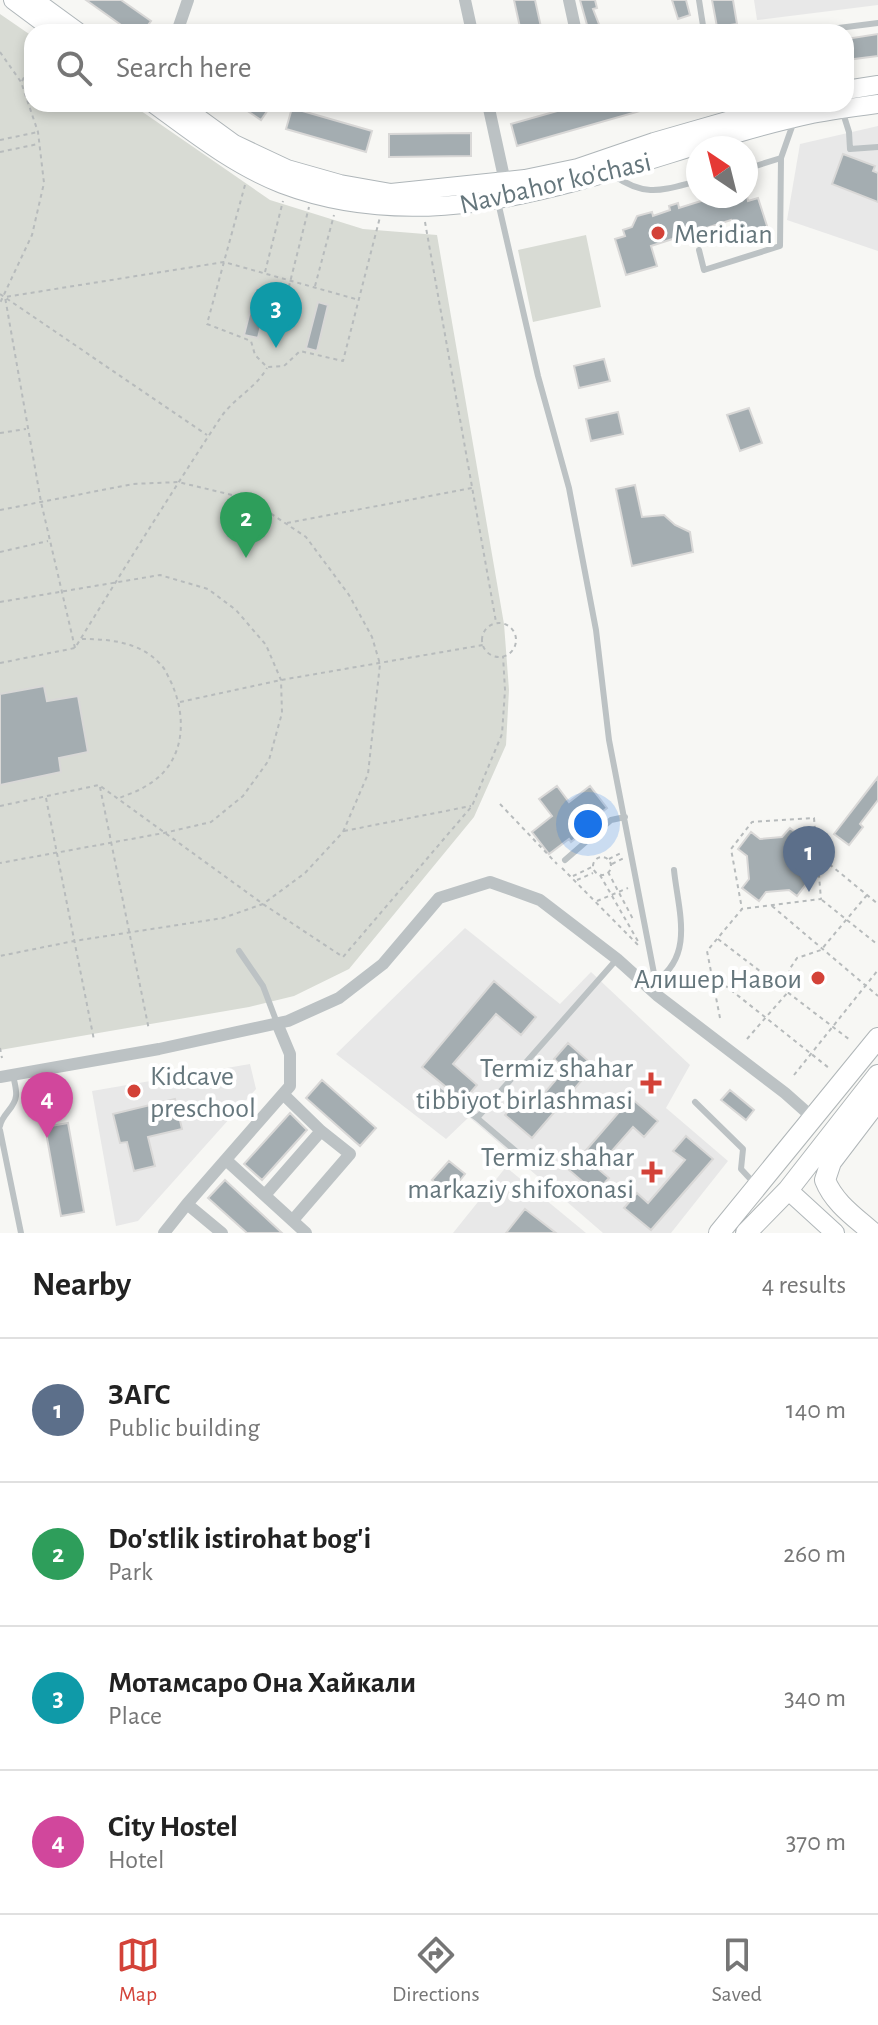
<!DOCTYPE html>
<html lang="en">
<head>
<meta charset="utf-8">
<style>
	:root { --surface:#fff; --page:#f6f6f6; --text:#222; --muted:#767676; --line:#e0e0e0; --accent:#d34238 }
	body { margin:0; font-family:"Alegreya Sans",sans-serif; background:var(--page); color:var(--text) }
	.compass { position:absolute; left:686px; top:136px; width:72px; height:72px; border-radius:50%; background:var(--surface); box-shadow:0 4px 12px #0003; rotate:325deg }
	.you { position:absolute; left:588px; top:824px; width:28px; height:28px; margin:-20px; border:6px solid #fff; border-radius:50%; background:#1a73e8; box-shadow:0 0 0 12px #1a73e833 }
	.badge { display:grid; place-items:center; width:52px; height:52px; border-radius:50%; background:var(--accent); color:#fff; font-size:26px; font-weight:700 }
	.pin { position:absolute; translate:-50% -66px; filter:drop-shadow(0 2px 4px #0008) }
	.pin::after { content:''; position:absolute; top:42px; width:28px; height:24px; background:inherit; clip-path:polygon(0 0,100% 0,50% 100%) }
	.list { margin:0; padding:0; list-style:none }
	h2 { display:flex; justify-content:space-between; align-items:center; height:104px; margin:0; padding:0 32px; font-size:34px }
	h2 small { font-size:26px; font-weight:400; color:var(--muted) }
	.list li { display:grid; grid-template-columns:52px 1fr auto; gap:24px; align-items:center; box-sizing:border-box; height:144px; padding:0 32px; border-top:2px solid var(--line) }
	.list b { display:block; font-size:30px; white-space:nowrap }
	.list p { margin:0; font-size:26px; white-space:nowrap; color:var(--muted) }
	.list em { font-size:26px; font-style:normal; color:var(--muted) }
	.icon { flex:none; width:44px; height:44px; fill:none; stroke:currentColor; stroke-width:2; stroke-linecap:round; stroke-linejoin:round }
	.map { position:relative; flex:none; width:878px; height:1233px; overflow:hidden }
	.search { position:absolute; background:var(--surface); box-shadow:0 4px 12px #0003; left:24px; right:24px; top:24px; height:88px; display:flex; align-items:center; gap:20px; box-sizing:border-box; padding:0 28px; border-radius:24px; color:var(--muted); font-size:30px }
	.sheet { height:680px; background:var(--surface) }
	nav { display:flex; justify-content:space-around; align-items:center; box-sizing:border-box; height:112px; border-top:2px solid var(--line); background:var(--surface); font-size:22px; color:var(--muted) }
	nav a { display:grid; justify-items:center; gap:4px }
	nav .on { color:var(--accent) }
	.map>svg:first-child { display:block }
</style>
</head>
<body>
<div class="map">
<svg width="878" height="1233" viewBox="0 0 878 1233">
	<rect width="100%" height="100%" fill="#f7f7f4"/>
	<!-- built -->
	<path fill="#e8e8e8" d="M754 0H878V5L757 20Z
		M878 126V251L787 220 800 144Z
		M465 928 560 1004 591 972 690 1065 666 1108 728 1161 671 1233H603L469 1117 446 1139 336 1054Z
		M250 1064 256 1089 138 1221 116 1226 92 1091Z
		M506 1167 586 1233H453Z"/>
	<!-- green -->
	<path fill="#d8dbd4" d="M0 14 32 36V104H131L270 200 363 229 437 235 504 624 509 690 506 745 474 817 349 969 294 996 249 1007 0 1050Z
		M586 235 601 307 533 322 518 250Z"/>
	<!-- building -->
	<path fill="#a4adb1" stroke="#d9d8d7" stroke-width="2" d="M86 0H121L151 21 143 32H131Z
		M514 0H535L541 27 521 32Z
		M580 0H595L597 8 593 9 602 32H589Z
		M672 0H686L690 15 678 19Z
		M712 0H733L737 24 717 27Z
		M878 34V56L846 60V39Z
		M237 104H272L261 120Z
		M582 104H654V107L517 146 511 124Z
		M292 108 372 131 366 152 286 129Z
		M471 133V156L389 157V134Z
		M843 154 875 166 873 171 878 173V202L832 184Z
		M700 196H709L712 204 723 201 726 196H747L748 201 758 198 768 229 737 239 731 220 651 246 657 266 626 275 615 239 625 236 623 230 632 227 637 216 652 212 653 216 670 210 669 206 678 203 679 208 701 201Z
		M256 288 269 291 258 338 244 335Z
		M318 302 328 305 317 351 306 348Z
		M604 359 610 381 579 388 574 366Z
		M749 408 762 443 740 451 727 415Z
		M618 412 623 434 591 441 586 419Z
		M635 485 642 517 664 515 675 525 690 532 693 552 632 566 616 489Z
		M44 686 47 701 78 696 88 752 59 758 61 772 0 785V694Z
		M878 777V800L860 824 863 827 849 845 834 834Z
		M557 786 569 802 590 786 607 808 586 825 589 828 571 842 569 839 549 854 532 832 552 816 539 799Z
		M790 828 806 841 799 850 801 872 810 879 797 896 789 890 766 892 759 901 742 888 749 879 747 856 738 849 751 832 760 839 782 837Z
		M494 981 536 1017 521 1035 496 1014 453 1064 477 1085 463 1101 422 1067Z
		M568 1043 594 1066 532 1138 505 1115 518 1100 530 1110 565 1069 554 1059Z
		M322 1080 376 1128 360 1146 306 1098Z
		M730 1090 754 1110 746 1120 721 1100Z
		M631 1098 658 1121 644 1137 633 1127 597 1168 609 1178 596 1193 569 1170Z
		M175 1099 182 1129 148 1137 155 1166 134 1171 127 1142 120 1143 113 1114Z
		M290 1113 307 1130 262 1180 244 1164Z
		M68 1123 84 1212 61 1216 45 1127Z
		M686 1136 713 1159 651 1230 624 1208 637 1193 648 1203 685 1160 673 1151Z
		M449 1161 465 1174 449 1194 432 1180Z
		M225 1180 282 1233H247L208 1198Z
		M525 1209 556 1233H506Z"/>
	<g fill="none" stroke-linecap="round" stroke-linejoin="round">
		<!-- secondary casing -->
		<g stroke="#afb6b9" stroke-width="20">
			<path id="secondary" d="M13 0 56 32
				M34 0 78 32
				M846 90 878 85
				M154 104C195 134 234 165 282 184 461 252 639 151 812 114 834 110 856 107 878 104
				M179 104 234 144 287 169 340 184 391 193 525 179 578 168 654 142 786 104
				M788 1190 835 1233"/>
		</g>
		<!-- primary casing -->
		<g stroke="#b0b6b8" stroke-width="22">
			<path id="primary" d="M719 1233 878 1038
				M746 1233 788 1190 878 1075
				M873 1233C855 1217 834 1203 825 1180L831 1162 876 1103 878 1095"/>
		</g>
		<!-- path -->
		<path stroke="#b7bbbc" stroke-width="2" stroke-dasharray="4 4" stroke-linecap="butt" d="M0 52 21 82 38 132 44 183 32 235 0 303
			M22 81 32 63
			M0 140 38 132
			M0 152 38 144
			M245 185 207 324 251 341 255 355 267 367 284 366 300 351 343 361 380 217
			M425 222 496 622
			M265 272 283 201
			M315 286 334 215
			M0 294 207 435
			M279 326 309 207
			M0 433 26 429
			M0 510 133 484 178 482 249 499 306 537 349 595 372 637 380 664 368 774 343 832 305 873 263 904 223 918 74 941 0 956
			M287 523 472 488
			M0 552 48 541
			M0 602 160 575 208 589 236 610 266 645 281 680 282 713 269 760 243 796 211 822 164 833 0 863
			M482 640a17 17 0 1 1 34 0a17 17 0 1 1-34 0Z
			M82 639C110 639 142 642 162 666 166 670 168 677 171 682 188 719 185 764 146 786 137 792 126 795 117 799
			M75 648 41 502 5 297 224 262 359 300
			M0 663 75 648C123 570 171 493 221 417 235 397 255 389 267 368
			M180 702 281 680 483 645
			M100 787 149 1030
			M46 798 94 1040
			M500 804 557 864
			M0 806 99 785 263 904 343 957 472 806 502 734 505 690 503 656
			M344 831 471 806
			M817 854 878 904
			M593 866a9 9 0 1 1 18 0a9 9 0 1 1-18 0Z
			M609 859 621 853
			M612 864 624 858
			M562 868 639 946
			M608 872 634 921
			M600 875 639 943
			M573 876 592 867
			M577 880 593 873
			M822 900 878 945
			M597 901 628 888
			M772 906 878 996
			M718 939 850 1040
			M712 975 829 1068
			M720 1018 707 951 742 909 821 899 814 818 752 822 731 849 742 909
			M747 1039 788 992 790 986 789 970 797 958 821 950 867 895
			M0 1048 2 1058
			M794 1075 878 970"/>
		<!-- lane -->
		<path stroke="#bcc2c4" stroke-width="6" d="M699 0 704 32
			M807 32 878 23
			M843 113 849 132 850 149 878 147
			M746 169 781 158 794 121
			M613 175C646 198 662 190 698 181
			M498 202 538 376 569 488 596 630 609 740 658 994
			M699 250 704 270 780 246 781 158
			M565 860 611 820 625 817
			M239 951 263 986 277 1023
			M656 981C695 955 678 910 674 870
			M436 1089 477 1118 525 1159
			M695 1102 743 1149 741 1169 754 1183
			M477 1118 617 959
			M0 1126C2 1114 15 1108 16 1096 17 1090 14 1081 13 1075
			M0 1130 21 1233"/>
		<!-- street -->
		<path stroke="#bcc2c4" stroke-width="12" d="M465 0 472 32
			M569 0 576 32
			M177 32 188 0
			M488 104 505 182
			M0 1077 159 1049 288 1021 339 998 383 964 439 898 490 882 540 900 617 959 658 996 785 1093 812 1117
			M283 1094 321 1131 350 1154 293 1220
			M226 1160 306 1233
			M265 1195 321 1131
			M164 1233 187 1204
			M222 1233 187 1204 290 1086V1054L277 1023"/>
		<!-- secondary -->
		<use href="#secondary" stroke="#fff" stroke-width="18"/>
		<!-- primary -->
		<use href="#primary" stroke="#fff" stroke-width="20"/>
	</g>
	<!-- markers -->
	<g fill="#d34238" stroke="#fff" stroke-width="3">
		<circle cx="658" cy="233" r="8"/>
		<circle cx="818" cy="978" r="8"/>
		<path d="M647 1071h8v8h8v8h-8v8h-8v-8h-8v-8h8z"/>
		<circle cx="134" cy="1091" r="8"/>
		<path d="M648 1160h8v8h8v8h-8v8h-8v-8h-8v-8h8z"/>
	</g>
	<g text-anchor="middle" stroke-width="8" stroke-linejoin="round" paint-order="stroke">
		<!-- street labels -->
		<g font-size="28" fill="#65767c" stroke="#fff">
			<text transform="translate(555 182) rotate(-13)" y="10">Navbahor ko'chasi</text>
		</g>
		<!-- poi labels -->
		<g font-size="28" fill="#65767c" stroke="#fff" text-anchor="end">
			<text x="674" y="243" text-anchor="start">Meridian</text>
			<text x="802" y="988">Алишер Навои</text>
			<text x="633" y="1077">Termiz shahar<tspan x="633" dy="32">tibbiyot birlashmasi</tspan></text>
			<text x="150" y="1085" text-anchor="start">Kidcave<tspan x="150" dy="32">preschool</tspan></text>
			<text x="634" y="1166">Termiz shahar<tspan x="634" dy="32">markaziy shifoxonasi</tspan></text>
		</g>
	</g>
</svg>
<svg class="compass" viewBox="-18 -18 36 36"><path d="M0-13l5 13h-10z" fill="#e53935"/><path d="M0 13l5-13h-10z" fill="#767676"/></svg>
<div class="you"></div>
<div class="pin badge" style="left:809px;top:892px;background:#5c6f8a">1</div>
<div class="pin badge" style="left:246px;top:558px;background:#2e9e5b">2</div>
<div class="pin badge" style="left:276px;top:348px;background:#0f9aa8">3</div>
<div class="pin badge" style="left:47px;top:1138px;background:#d1479c">4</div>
<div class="search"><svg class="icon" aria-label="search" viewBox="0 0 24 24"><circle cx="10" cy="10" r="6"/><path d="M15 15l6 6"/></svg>Search here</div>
</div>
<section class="sheet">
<h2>Nearby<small>4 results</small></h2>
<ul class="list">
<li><span class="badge" style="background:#5c6f8a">1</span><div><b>ЗАГС</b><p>Public building</p></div><em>140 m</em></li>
<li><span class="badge" style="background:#2e9e5b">2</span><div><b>Do'stlik istirohat bog'i</b><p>Park</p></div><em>260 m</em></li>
<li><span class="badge" style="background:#0f9aa8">3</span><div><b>Мотамсаро Она Хайкали</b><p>Place</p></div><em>340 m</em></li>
<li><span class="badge" style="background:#d1479c">4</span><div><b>City Hostel</b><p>Hotel</p></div><em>370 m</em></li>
</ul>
</section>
<nav>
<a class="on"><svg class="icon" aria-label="map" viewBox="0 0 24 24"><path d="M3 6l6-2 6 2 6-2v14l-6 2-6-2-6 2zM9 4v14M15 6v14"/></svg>Map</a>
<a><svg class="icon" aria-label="directions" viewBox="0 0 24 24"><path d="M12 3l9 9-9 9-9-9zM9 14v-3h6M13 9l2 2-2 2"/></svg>Directions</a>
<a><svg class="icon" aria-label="saved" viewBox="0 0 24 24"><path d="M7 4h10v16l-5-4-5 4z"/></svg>Saved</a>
</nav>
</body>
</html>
